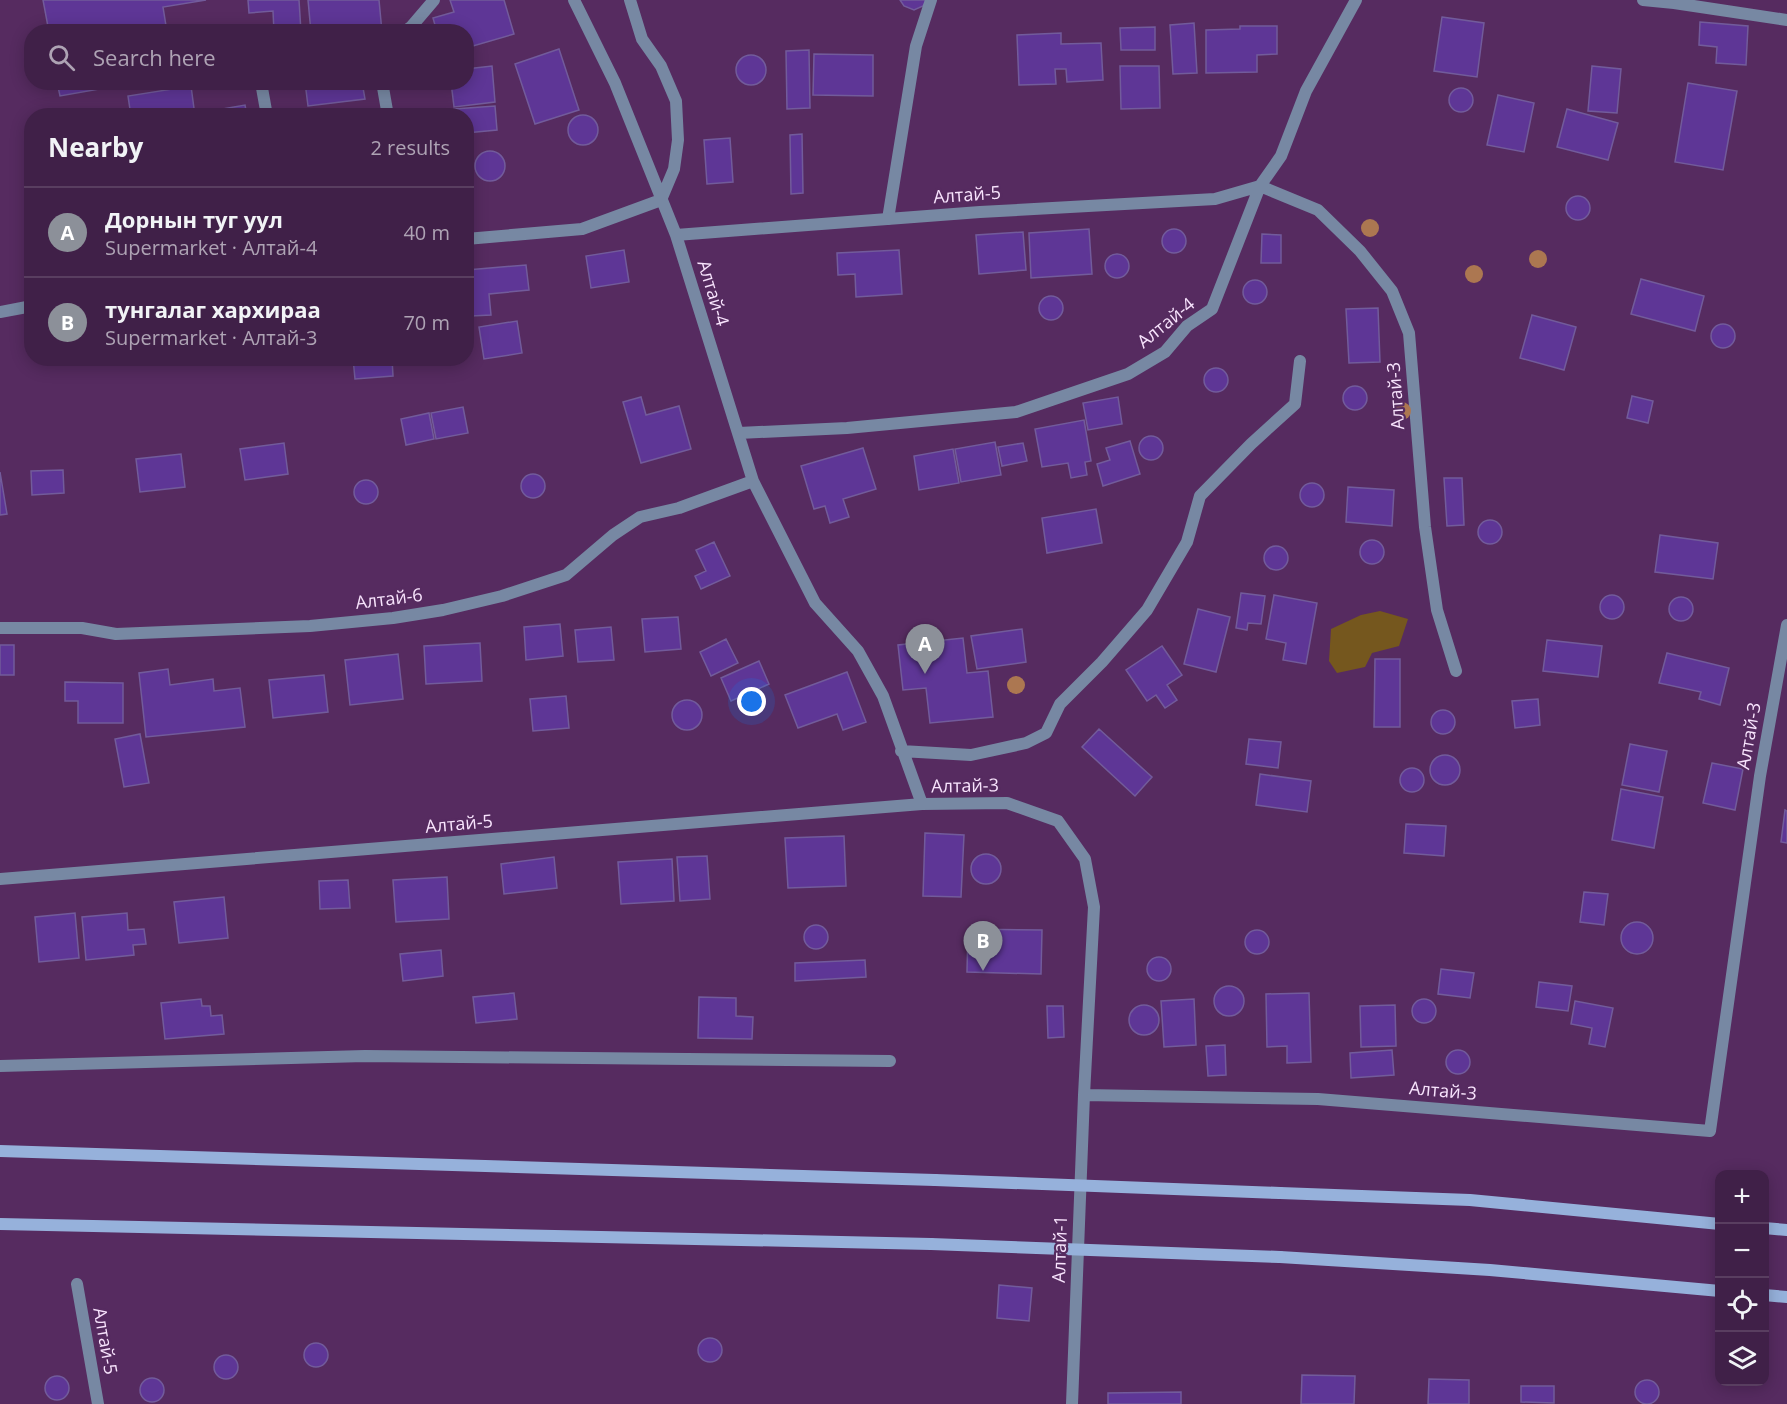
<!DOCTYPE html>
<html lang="en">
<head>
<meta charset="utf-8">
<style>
	:root { --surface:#402048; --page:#4b2d52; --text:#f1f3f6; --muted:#aea3b4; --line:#593e60; --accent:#8c9099 }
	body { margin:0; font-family:"Open Sans",sans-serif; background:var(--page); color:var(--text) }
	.controls { position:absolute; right:18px; bottom:18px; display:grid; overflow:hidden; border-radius:12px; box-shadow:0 3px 15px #0003 }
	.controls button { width:54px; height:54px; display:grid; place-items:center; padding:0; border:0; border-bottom:2px solid var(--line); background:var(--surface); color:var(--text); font:30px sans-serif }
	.you { position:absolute; left:752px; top:702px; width:21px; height:21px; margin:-15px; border:4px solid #fff; border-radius:50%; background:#1a73e8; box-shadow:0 0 0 9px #1a73e833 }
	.badge { display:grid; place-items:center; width:39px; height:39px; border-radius:50%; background:var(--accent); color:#fff; font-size:20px; font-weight:700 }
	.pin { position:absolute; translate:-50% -50px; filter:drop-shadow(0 2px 3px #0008) }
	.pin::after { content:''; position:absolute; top:32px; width:21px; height:18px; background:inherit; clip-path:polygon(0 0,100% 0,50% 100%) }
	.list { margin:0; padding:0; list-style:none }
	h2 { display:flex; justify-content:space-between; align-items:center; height:78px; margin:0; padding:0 24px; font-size:26px }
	h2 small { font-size:20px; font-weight:400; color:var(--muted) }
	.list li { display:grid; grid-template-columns:39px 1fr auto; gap:18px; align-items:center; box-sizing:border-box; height:90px; padding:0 24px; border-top:2px solid var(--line) }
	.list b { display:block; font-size:22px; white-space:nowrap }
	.list p { margin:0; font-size:20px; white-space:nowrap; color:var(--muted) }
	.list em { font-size:20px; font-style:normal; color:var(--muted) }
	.icon { flex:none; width:33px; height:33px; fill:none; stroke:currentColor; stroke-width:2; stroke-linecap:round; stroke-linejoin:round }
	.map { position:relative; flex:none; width:1787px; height:1404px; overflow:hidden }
	.search { position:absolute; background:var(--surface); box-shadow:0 3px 15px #0003; left:24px; top:24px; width:450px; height:66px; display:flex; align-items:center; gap:15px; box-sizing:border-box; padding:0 21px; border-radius:24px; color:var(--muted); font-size:22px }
	.panel { position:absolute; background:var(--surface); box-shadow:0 3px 15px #0003; left:24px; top:108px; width:450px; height:258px; border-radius:24px }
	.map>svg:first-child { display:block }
</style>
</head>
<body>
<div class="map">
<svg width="1787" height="1404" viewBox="0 0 1787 1404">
	<rect width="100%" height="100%" fill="#562b60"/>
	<!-- green -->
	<path fill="#75571e" d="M1380 611 1408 619 1399 646 1372 653 1365 667 1337 673 1329 661 1331 629 1361 615Z"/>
	<!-- building -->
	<path fill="#5e3696" stroke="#725b9b" stroke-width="1.5" d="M43 0H206L163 7 167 32H49Z
		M248 0H299L301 32H274L273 11 249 13Z
		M308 0H379L382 32H311Z
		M450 0H504L514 34 466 48V32H437L433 18 454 12Z
		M900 0H927L923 6 914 10 904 6Z
		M1442 17 1484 23 1477 77 1434 71Z
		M1700 22 1748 26 1746 65 1716 63 1717 47 1699 45Z
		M1194 23 1197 73 1173 74 1170 25Z
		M1240 26H1277V54L1257 55V72L1206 73V30L1240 29Z
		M1155 27V50H1121L1120 28Z
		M1061 33V44L1101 43 1103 80 1067 82 1066 69H1055L1056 84 1019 85 1017 35Z
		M559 49 579 110 535 124 515 64Z
		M809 50 810 108 787 109 786 51Z
		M814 54 873 55V96L813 95Z
		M736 70a15 15 0 1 1 30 0a15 15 0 1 1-30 0Z
		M492 66 495 102 454 107 451 82H466V69Z
		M1120 66H1159L1160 108 1121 109Z
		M1592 66 1621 69 1617 113 1588 111Z
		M57 82H139L60 96Z
		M305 82H362L365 99 308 106Z
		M1688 83 1737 91 1723 170 1675 162Z
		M191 86 195 116H131L128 96Z
		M1449 100a12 12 0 1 1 24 0a12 12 0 1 1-24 0Z
		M1498 95 1534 103 1524 152 1487 145Z
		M245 105 247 116H200V113Z
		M495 106 497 130 466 133V116H454V109Z
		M1567 109 1618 123 1608 160 1557 147Z
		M568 130a15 15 0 1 1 30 0a15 15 0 1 1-30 0Z
		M802 134 803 193 791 194 790 135Z
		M730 138 733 182 707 184 704 140Z
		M475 166a15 15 0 1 1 30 0a15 15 0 1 1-30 0Z
		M1566 208a12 12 0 1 1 24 0a12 12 0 1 1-24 0Z
		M1089 229 1092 274 1031 278 1029 233Z
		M1162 241a12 12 0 1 1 24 0a12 12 0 1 1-24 0Z
		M1023 232 1026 270 979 274 976 235Z
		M1262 234 1281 235V263H1261Z
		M624 250 629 282 591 288 586 256Z
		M899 250 902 294 856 297 855 274 838 275 837 253Z
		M1105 266a12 12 0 1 1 24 0a12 12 0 1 1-24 0Z
		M526 265 529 290 489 294 491 315 471 316 467 270Z
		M1641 279 1704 296 1695 331 1631 314Z
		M1243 292a12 12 0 1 1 24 0a12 12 0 1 1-24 0Z
		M1039 308a12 12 0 1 1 24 0a12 12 0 1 1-24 0Z
		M1378 308 1380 362 1349 363 1346 309Z
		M1532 315 1576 327 1564 370 1520 358Z
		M517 321 522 353 484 359 479 327Z
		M1711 336a12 12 0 1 1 24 0a12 12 0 1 1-24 0Z
		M353 358H392L393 376 355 379Z
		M1204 380a12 12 0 1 1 24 0a12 12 0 1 1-24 0Z
		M1343 398a12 12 0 1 1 24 0a12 12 0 1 1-24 0Z
		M1632 396 1653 401 1648 423 1627 418Z
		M641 397 646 415 679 406 691 449 641 463 623 402Z
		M1118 397 1122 424 1088 430 1083 403Z
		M463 407 468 433 436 439 431 413Z
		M429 413 434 439 406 445 401 419Z
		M1084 420 1091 461 1085 462 1087 475 1071 478 1068 463 1042 467 1035 429Z
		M1139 448a12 12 0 1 1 24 0a12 12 0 1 1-24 0Z
		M1130 441 1140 474 1103 486 1097 464 1110 460 1106 448Z
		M995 442 1001 475 961 482 955 449Z
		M284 443 288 474 245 480 240 449Z
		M1023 443 1027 461 1002 466 998 447Z
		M863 448 876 489 843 499 849 517 830 523 825 506 814 509 801 466Z
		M953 449 959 483 919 490 914 456Z
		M181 454 185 487 140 492 136 459Z
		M63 470 64 493 32 495 31 471Z
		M0 472 7 514 0 515Z
		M521 486a12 12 0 1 1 24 0a12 12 0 1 1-24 0Z
		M1444 478H1462L1464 525 1447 526Z
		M354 492a12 12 0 1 1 24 0a12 12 0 1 1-24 0Z
		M1300 495a12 12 0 1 1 24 0a12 12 0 1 1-24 0Z
		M1348 487 1394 490 1392 526 1346 522Z
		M1096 509 1102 543 1047 553 1042 518Z
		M1478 532a12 12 0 1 1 24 0a12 12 0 1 1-24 0Z
		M1660 535 1718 543 1713 579 1655 572Z
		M1360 552a12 12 0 1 1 24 0a12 12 0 1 1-24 0Z
		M714 542 730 576 701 589 695 576 706 571 696 550Z
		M1264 558a12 12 0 1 1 24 0a12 12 0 1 1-24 0Z
		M1241 593 1265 596 1261 624 1248 623 1247 630 1236 628Z
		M1274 595 1317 603 1306 664 1283 660 1286 643 1266 639Z
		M1600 607a12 12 0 1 1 24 0a12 12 0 1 1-24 0Z
		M1669 609a12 12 0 1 1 24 0a12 12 0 1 1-24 0Z
		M1198 609 1230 617 1216 672 1184 664Z
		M678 617 681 649 645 652 642 619Z
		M560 624 563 656 526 660 524 627Z
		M611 627 614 660 578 662 575 630Z
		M1022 629 1026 662 977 669 971 636Z
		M963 638 967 673 988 671 993 717 930 723 926 688 903 690 898 645Z
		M726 639 738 663 711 676 700 652Z
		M1547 640 1602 646 1598 677 1543 671Z
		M480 643 482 681 426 684 424 646Z
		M0 645H14V675H0Z
		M1162 646 1182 675 1167 685 1177 700 1165 708 1156 695 1147 701 1126 670Z
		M1667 653 1729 668 1720 705 1699 699 1701 692 1659 683Z
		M398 654 403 699 350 705 345 660Z
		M1375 659H1400V727H1374Z
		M759 661 769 684 731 701 721 678Z
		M168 669 170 685 213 679 214 691 240 688 245 727 146 737 139 673Z
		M847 672 866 722 843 730 837 714 798 728 785 695Z
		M324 675 328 712 273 718 269 680Z
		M65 682 123 683V723H78V701H65Z
		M566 696 569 728 533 731 530 699Z
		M1538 699 1540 725 1515 728 1512 701Z
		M672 715a15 15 0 1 1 30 0a15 15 0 1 1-30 0Z
		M1431 722a12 12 0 1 1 24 0a12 12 0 1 1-24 0Z
		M1099 729 1152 777 1135 796 1082 747Z
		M140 734 149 783 124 787 115 739Z
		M1249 739 1281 742 1278 768 1246 764Z
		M1630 744 1667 751 1659 792 1622 785Z
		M1430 770a15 15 0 1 1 30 0a15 15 0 1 1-30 0Z
		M1712 763 1743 769 1735 810 1703 803Z
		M1400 780a12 12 0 1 1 24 0a12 12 0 1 1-24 0Z
		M1260 774 1311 781 1307 812 1256 805Z
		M1621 789 1663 797 1654 848 1612 840Z
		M1785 810 1787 811V843L1781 842Z
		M1406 824 1446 826 1444 856 1404 853Z
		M925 833 964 835 961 897 923 896Z
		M844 836 846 886 788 888 785 838Z
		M971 869a15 15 0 1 1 30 0a15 15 0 1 1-30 0Z
		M707 856 710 899 680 901 677 857Z
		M554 857 557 888 504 894 501 864Z
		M672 859 674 901 621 904 618 862Z
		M447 877 449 919 396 922 393 880Z
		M348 880 350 908 320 909 319 881Z
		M1584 892 1608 894 1604 925 1580 922Z
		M224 897 228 938 179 943 174 902Z
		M75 913 79 958 39 962 35 917Z
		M127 913 128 930 144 929 146 944 133 945 134 955 86 960 82 917Z
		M1621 938a16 16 0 1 1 32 0a16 16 0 1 1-32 0Z
		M804 937a12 12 0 1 1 24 0a12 12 0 1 1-24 0Z
		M968 929 1042 930 1041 974 967 972Z
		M1245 942a12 12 0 1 1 24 0a12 12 0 1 1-24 0Z
		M441 950 443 976 403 981 400 954Z
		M1147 969a12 12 0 1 1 24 0a12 12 0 1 1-24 0Z
		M865 960 866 977 795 981V963Z
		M1441 969 1474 973 1470 998 1438 994Z
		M1539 982 1572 986 1568 1011 1536 1007Z
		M1214 1001a15 15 0 1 1 30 0a15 15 0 1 1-30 0Z
		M514 993 517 1019 476 1023 473 997Z
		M1309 993 1311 1062 1287 1063V1046L1267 1047 1266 994Z
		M699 997 736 998V1016L753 1017 752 1039 698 1038Z
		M201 999 202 1006H210L211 1016 222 1015 224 1034 165 1039 161 1003Z
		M1194 999 1196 1045 1164 1047 1161 1001Z
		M1412 1011a12 12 0 1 1 24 0a12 12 0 1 1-24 0Z
		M1575 1001 1613 1008 1605 1047 1589 1044 1592 1028 1571 1024Z
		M1395 1005 1396 1046 1361 1047 1360 1006Z
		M1129 1020a15 15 0 1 1 30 0a15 15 0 1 1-30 0Z
		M1047 1006H1063L1064 1037 1048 1038Z
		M1225 1045 1226 1075 1208 1076 1206 1046Z
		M1392 1050 1394 1075 1351 1078 1350 1053Z
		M1446 1062a12 12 0 1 1 24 0a12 12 0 1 1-24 0Z
		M999 1285 1032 1288 1029 1321 997 1318Z
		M698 1350a12 12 0 1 1 24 0a12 12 0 1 1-24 0Z
		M304 1355a12 12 0 1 1 24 0a12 12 0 1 1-24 0Z
		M214 1367a12 12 0 1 1 24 0a12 12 0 1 1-24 0Z
		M1302 1375 1355 1376 1354 1404H1301Z
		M45 1388a12 12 0 1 1 24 0a12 12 0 1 1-24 0Z
		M140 1390a12 12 0 1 1 24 0a12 12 0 1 1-24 0Z
		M1429 1379 1469 1380V1404H1428Z
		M1635 1392a12 12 0 1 1 24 0a12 12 0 1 1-24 0Z
		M1521 1386H1554V1403L1521 1402Z
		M1181 1392V1404H1108V1393Z"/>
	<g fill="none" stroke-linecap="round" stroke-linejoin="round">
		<!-- service -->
		<path stroke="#7788a3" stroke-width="12" d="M404 32 411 27 434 0
			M258 82 262 88 267 116
			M382 82 388 116
			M888 219 916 46 931 0"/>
		<!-- minor -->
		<path stroke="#7788a3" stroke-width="12" d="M574 0 615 83 676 235 753 481 815 603 858 651 883 696 922 804
			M1643 0 1674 3 1787 20
			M1260 186 1318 210 1360 251 1392 291 1409 333 1425 527 1437 610 1456 671
			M676 235 980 212 1215 199 1260 186
			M466 239 582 229 661 200 674 169 678 140 676 101 661 66 642 39 630 0
			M0 312 32 306
			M739 433 847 428 1016 412 1128 374 1165 352 1187 326 1212 309 1260 186 1281 156 1306 91 1356 0
			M0 628H82L116 634 310 626 393 618 443 610 502 596 566 575 613 535 640 517 679 508 753 481
			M901 751 971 755 1026 743 1046 733 1060 704 1102 662 1147 610 1187 542 1200 496 1251 444 1295 404 1300 361
			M0 879 922 804 1007 803 1058 821 1085 859 1094 907 1084 1095 1072 1404
			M0 1066 365 1056 890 1061
			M1084 1095 1318 1099 1710 1131 1760 776 1787 625
			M77 1284 98 1404"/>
		<!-- secondary -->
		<path stroke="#96b1db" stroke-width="12" d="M0 1151 935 1180
			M1280 1193 1470 1200 1720 1224
			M0 1224 931 1244
			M1764 1228 1787 1230
			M1280 1257 1490 1270 1720 1291
			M1764 1295 1787 1297"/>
		<!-- secondary-bridge -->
		<path stroke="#96b1db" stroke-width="12" d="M935 1180 1280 1193
			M931 1244 1280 1257"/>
	</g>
	<!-- trees -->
	<g fill="#ac7751">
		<circle cx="1370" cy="228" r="9"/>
		<circle cx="1538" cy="259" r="9"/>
		<circle cx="1474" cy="274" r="9"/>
		<circle cx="1402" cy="411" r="9"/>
		<circle cx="1016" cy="685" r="9"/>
	</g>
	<g text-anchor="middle" stroke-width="4.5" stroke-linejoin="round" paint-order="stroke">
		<!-- street labels -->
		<g font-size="18" fill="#f8e4fd" stroke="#562b60">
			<text transform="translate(967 195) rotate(-4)" y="6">Алтай-5</text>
			<text transform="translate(713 293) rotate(73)" y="6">Алтай-4</text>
			<text transform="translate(1166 323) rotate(-39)" y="6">Алтай-4</text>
			<text transform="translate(1396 396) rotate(-94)" y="6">Алтай-3</text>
			<text transform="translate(389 599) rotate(-7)" y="6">Алтай-6</text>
			<text transform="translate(1749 736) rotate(-80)" y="6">Алтай-3</text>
			<text transform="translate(965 786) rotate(-1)" y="6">Алтай-3</text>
			<text transform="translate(459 824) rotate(-5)" y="6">Алтай-5</text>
			<text transform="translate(1443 1091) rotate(5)" y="6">Алтай-3</text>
			<text transform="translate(1060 1249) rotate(-88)" y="6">Алтай-1</text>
			<text transform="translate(105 1341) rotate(80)" y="6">Алтай-5</text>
		</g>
	</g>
</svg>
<div class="controls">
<button>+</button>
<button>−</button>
<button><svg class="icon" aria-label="locate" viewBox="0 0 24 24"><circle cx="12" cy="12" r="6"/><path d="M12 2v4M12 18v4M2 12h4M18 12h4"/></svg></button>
<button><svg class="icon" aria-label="layers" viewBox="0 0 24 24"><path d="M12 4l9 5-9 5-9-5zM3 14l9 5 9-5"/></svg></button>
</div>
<div class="you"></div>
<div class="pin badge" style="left:925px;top:674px">A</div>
<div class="pin badge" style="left:983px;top:971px">B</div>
<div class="search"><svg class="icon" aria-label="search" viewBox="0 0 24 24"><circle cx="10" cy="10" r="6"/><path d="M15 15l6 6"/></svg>Search here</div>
<section class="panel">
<h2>Nearby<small>2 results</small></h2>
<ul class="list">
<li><span class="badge">A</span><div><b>Дорнын туг уул</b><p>Supermarket · Алтай-4</p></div><em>40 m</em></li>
<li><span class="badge">B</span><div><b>тунгалаг хархираа</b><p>Supermarket · Алтай-3</p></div><em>70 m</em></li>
</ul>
</section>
</div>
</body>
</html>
